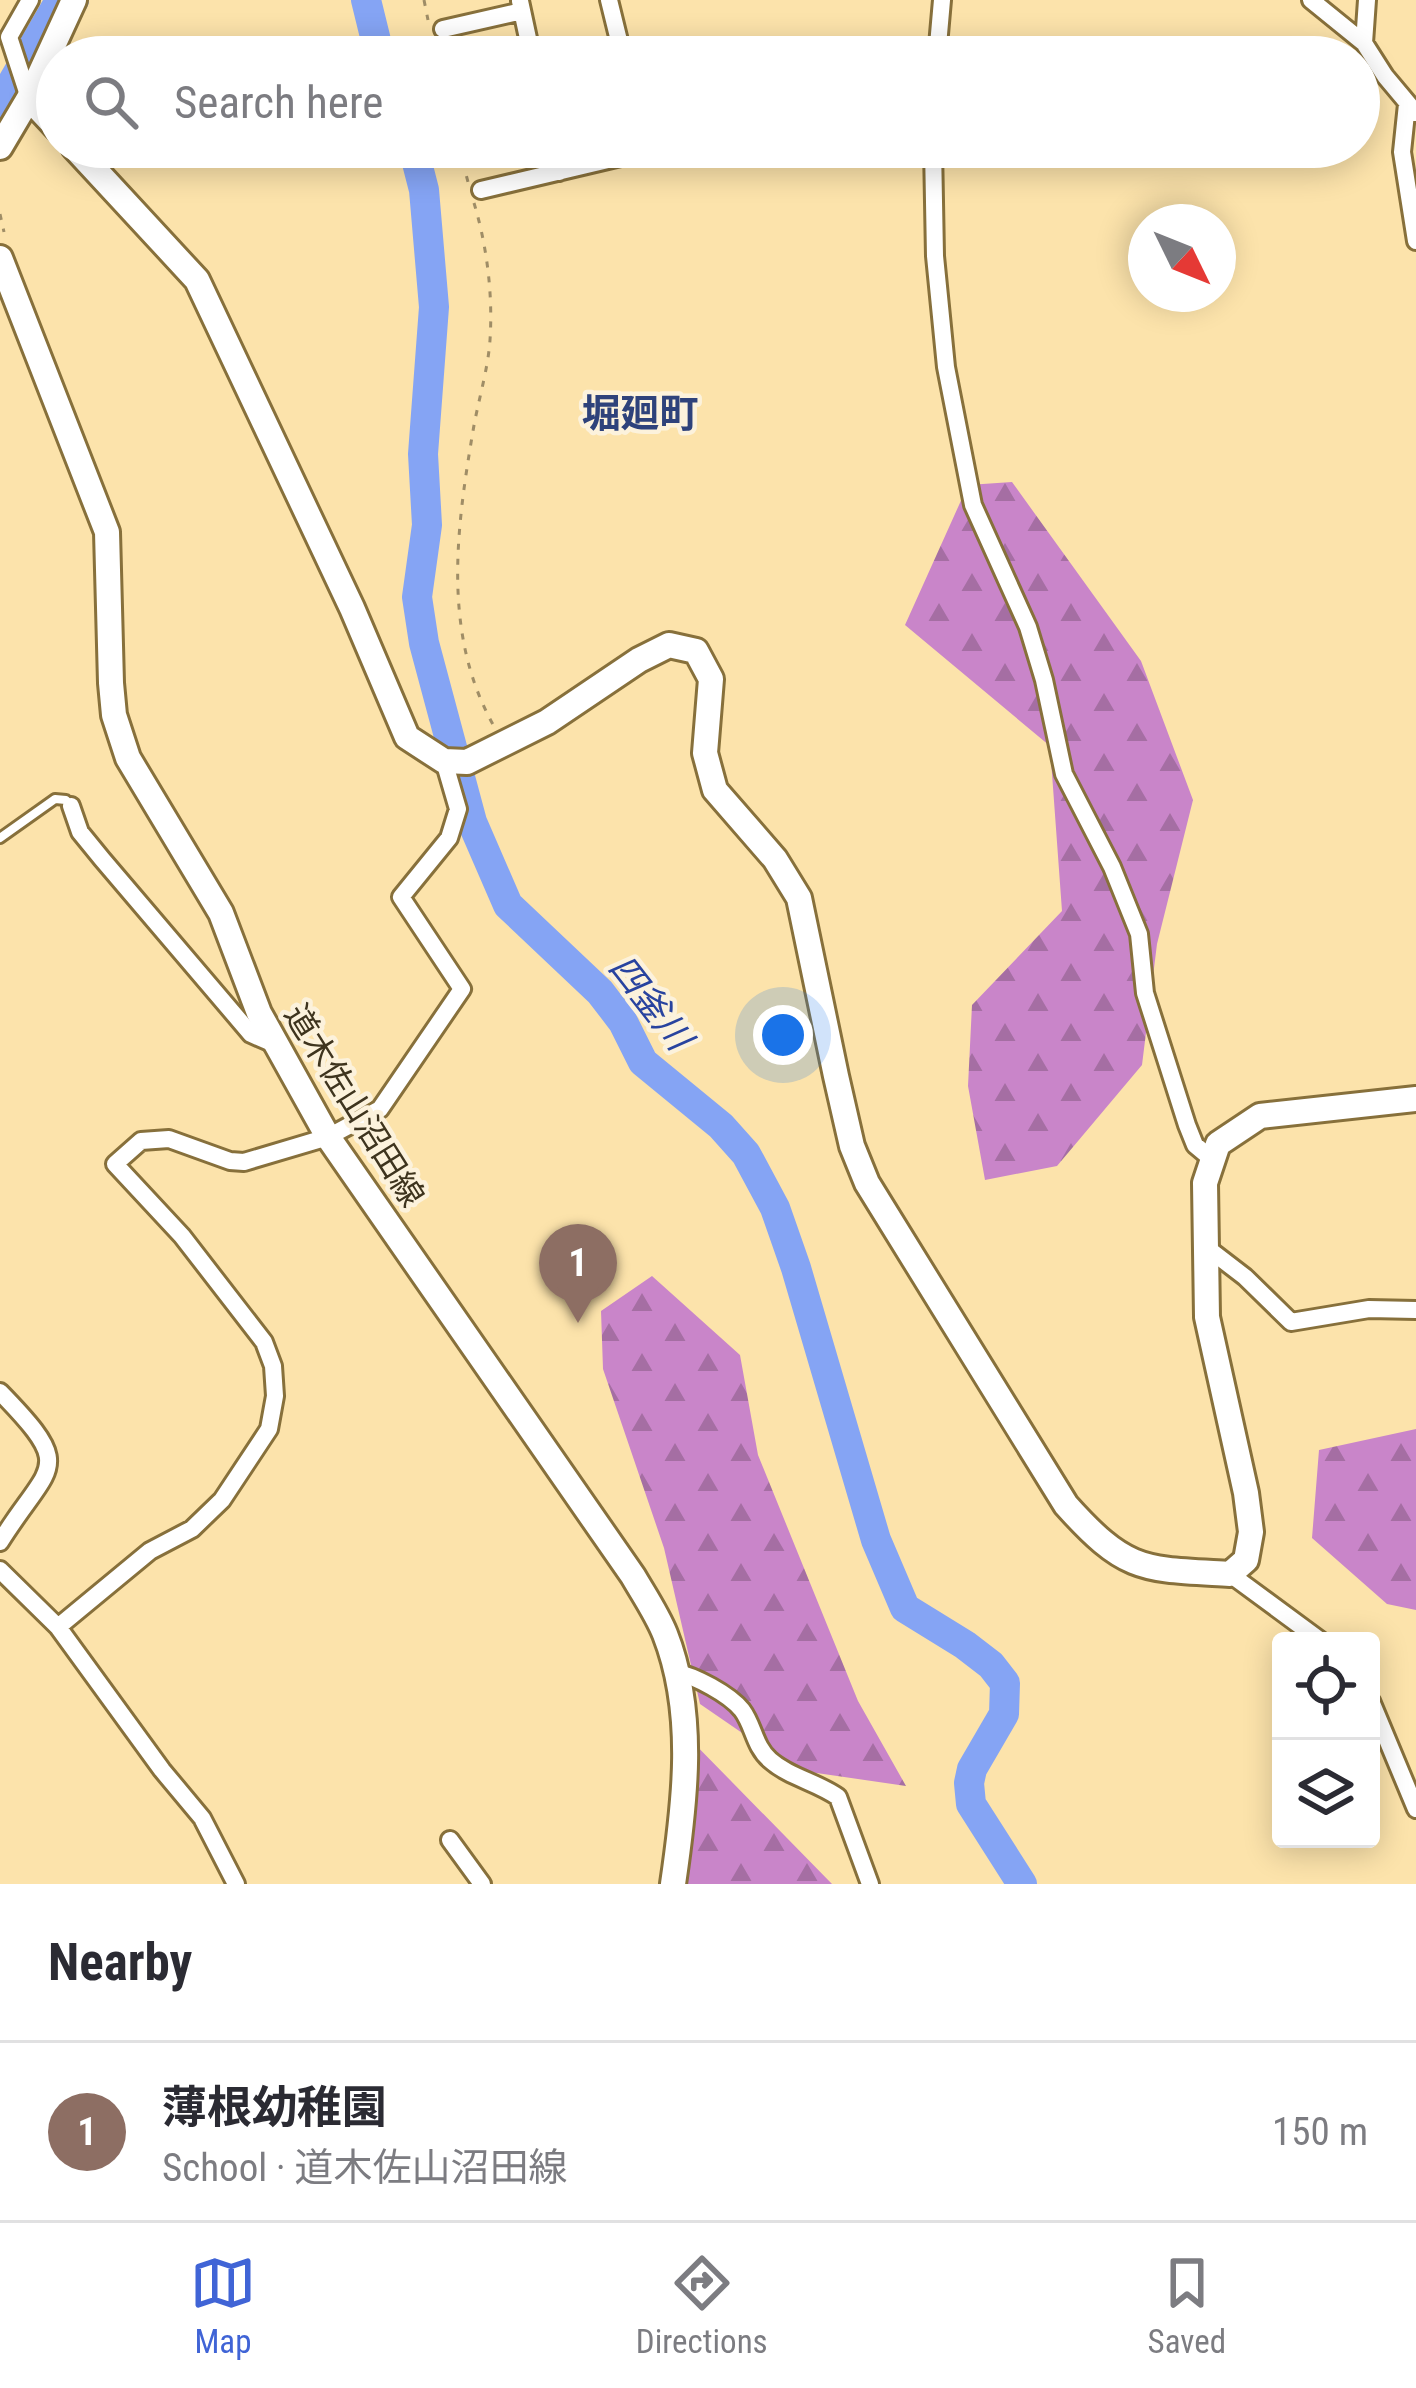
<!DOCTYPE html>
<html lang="en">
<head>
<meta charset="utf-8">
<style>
	:root { --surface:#fff; --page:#f7f7f7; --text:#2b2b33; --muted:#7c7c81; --line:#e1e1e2; --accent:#4064d6 }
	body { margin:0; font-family:"Roboto Condensed","Noto Sans JP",sans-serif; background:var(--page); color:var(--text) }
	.controls { position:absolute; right:36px; bottom:36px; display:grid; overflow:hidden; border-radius:12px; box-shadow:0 6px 30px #0003 }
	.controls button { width:108px; height:108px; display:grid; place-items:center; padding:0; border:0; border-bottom:3px solid var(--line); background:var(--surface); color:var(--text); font:60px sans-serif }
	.compass { position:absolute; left:1128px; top:204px; width:108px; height:108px; border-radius:50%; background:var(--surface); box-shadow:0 6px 30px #0003; rotate:133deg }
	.you { position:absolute; left:783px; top:1035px; width:42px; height:42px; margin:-30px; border:9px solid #fff; border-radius:50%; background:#1a73e8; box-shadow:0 0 0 18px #1a73e833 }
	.badge { display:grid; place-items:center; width:78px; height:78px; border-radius:50%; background:var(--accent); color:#fff; font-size:39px; font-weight:700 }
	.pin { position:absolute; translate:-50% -99px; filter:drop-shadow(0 3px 6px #0008) }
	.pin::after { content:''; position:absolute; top:63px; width:42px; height:36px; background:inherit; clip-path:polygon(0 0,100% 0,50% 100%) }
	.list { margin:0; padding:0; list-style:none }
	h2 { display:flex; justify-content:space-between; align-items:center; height:156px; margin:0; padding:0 48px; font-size:51px }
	h2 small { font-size:39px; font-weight:400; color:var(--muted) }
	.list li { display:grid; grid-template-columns:78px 1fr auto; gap:36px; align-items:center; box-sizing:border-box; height:180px; padding:0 48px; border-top:3px solid var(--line) }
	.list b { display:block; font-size:45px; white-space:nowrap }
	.list p { margin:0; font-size:39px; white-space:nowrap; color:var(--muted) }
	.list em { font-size:39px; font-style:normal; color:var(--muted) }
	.icon { flex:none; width:66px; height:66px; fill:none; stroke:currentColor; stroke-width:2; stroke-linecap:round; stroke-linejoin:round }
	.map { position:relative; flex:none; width:1416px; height:1884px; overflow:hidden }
	.search { position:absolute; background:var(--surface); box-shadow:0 6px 30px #0003; left:36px; right:36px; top:36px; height:132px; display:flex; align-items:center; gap:30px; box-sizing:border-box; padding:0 42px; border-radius:66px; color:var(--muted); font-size:45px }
	.sheet { height:336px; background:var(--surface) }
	nav { display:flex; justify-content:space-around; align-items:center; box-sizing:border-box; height:168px; border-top:3px solid var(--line); background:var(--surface); font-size:33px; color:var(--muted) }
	nav a { display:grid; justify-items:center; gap:6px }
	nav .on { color:var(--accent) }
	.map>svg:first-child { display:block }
</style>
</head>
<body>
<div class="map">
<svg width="1416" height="1884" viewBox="0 0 1416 1884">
	<defs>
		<pattern id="forest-firs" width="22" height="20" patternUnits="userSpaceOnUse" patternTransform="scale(3)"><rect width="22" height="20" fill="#c985c9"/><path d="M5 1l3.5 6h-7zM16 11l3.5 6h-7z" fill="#a56ea3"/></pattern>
	</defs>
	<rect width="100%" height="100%" fill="#fce3ab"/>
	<!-- forest -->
	<path fill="url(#forest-firs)" d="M1012 482 1141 661 1193 800 1157 944 1142 1065 1057 1166 985 1180 968 1086 972 1005 1062 911 1050 746 905 625 968 485Z
		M652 1276 740 1355 758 1455 858 1701 906 1786 796 1770 700 1704 664 1548 603 1369 601 1311Z
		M1416 1429V1610L1387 1604 1312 1538 1319 1450Z
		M682 1731 832 1884H683Z"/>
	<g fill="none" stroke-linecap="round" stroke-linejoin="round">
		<!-- river -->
		<path stroke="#85a4f4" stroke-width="30" d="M366 0 380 57
			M0 104 58 4 74 0
			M413 147 424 190 434 307 423 454 427 525 417 597 424 643 472 822 508 905 600 992 623 1022 643 1062 721 1126 746 1154 775 1208 796 1268 876 1540 905 1608 965 1645 991 1665 1005 1683 1004 1714 972 1769 969 1783 971 1804 1022 1884"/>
		<!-- lane casing -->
		<g stroke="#87703b" stroke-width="14">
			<path id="lane" d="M0 838 55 799 66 800 71 806"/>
		</g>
		<!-- street casing -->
		<g stroke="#87703b" stroke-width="22">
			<path id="street" d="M609 0 623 57
				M1311 0 1364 43 1385 76 1416 113
				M520 1 532 57
				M443 29 522 11
				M1364 43 1367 0
				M937 57 942 0
				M29 98 9 37 30 0
				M1407 104 1402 152 1416 241
				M553 147 559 172
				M933 147 935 256 946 367 973 505 1028 627 1044 680 1064 774 1112 867 1139 934 1145 993 1187 1125 1195 1145 1213 1160
				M481 190 663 147
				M71 806 80 832 102 859 251 1034 274 1044
				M1206 1247 1245 1277 1291 1322 1369 1309 1416 1310
				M0 1392C77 1471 50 1462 0 1542
				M0 1570 58 1627 162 1770 202 1818 236 1884
				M1230 1574 1321 1641
				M58 1627 150 1551 192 1529 222 1500 269 1429 275 1396 273 1366 264 1342 182 1236 115 1164 141 1141 169 1139 230 1161 244 1162 328 1137 380 1109 462 989 401 897 449 838 458 809 444 761
				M675 1672C695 1676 729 1694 742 1710 754 1726 754 1746 770 1760 789 1777 817 1782 838 1797L870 1884
				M1371 1701 1416 1809
				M450 1840 482 1884"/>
		</g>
		<!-- secondary casing -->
		<g stroke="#87703b" stroke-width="30">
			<path id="secondary" d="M29 98 57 128
				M0 147 29 98 74 0
				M74 147 197 280 352 608 407 737 444 761 467 762 547 722 639 660 669 645 696 651 711 679 705 753 715 790 775 859 799 898 836 1076 852 1146 867 1183 1066 1505C1127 1573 1143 1569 1230 1574L1246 1560 1251 1532 1246 1493 1207 1317 1205 1183 1218 1144 1260 1116 1416 1099
				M0 258 107 532 111 683 114 715 128 758 221 913 259 1013 328 1137 633 1576C644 1595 657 1614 665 1634 696 1713 685 1802 673 1884"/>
		</g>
		<!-- path -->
		<path stroke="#9f8d66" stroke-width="3" stroke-dasharray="6 9" stroke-linecap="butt" d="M424 0 428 20
			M433 41 437 57
			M459 147 468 182
			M474 203C487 246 493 295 490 340 488 370 478 401 473 431 456 531 442 636 495 728
			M0 214 4 232"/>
		<!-- lane -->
		<use href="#lane" stroke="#fff" stroke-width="8"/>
		<!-- street -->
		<use href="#street" stroke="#fff" stroke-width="16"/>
		<!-- secondary -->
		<use href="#secondary" stroke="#fff" stroke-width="24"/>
	</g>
	<g text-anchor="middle" stroke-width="9" stroke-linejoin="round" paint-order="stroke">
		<!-- street labels -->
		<g font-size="33" fill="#3e341e" stroke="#fcf2dc">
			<text transform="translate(355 1105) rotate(58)" y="12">道木佐山沼田線</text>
		</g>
		<!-- water labels -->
		<g font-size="36" font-style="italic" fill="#28439f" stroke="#fcf2dc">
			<text transform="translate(651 1002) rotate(52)" y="13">四釜川</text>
		</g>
		<!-- quarter labels -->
		<g font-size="39" font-weight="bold" fill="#2e427b" stroke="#fcf2dc">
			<text x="640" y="427">堀廻町</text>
		</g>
	</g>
</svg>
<div class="controls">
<button><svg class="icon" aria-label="locate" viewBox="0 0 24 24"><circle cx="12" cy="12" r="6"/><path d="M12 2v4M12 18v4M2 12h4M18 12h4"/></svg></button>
<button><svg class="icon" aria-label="layers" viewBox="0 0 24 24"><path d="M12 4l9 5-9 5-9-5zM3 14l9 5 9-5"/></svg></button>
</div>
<svg class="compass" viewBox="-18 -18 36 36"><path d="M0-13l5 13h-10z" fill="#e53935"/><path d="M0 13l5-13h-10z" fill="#7c7c81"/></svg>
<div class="you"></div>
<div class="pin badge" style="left:578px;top:1323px;background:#8d6e63">1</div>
<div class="search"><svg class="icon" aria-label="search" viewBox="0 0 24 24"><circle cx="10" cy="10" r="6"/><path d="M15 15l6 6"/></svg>Search here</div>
</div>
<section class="sheet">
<h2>Nearby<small></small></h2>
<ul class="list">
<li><span class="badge" style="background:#8d6e63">1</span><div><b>薄根幼稚園</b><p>School · 道木佐山沼田線</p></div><em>150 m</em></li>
</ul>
</section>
<nav>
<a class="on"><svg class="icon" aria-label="map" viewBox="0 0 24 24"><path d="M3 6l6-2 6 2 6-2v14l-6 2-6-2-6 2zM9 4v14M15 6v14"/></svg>Map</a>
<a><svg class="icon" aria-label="directions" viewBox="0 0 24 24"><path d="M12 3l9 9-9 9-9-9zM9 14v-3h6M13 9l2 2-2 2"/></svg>Directions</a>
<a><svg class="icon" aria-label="saved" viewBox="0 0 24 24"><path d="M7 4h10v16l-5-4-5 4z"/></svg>Saved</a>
</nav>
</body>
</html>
